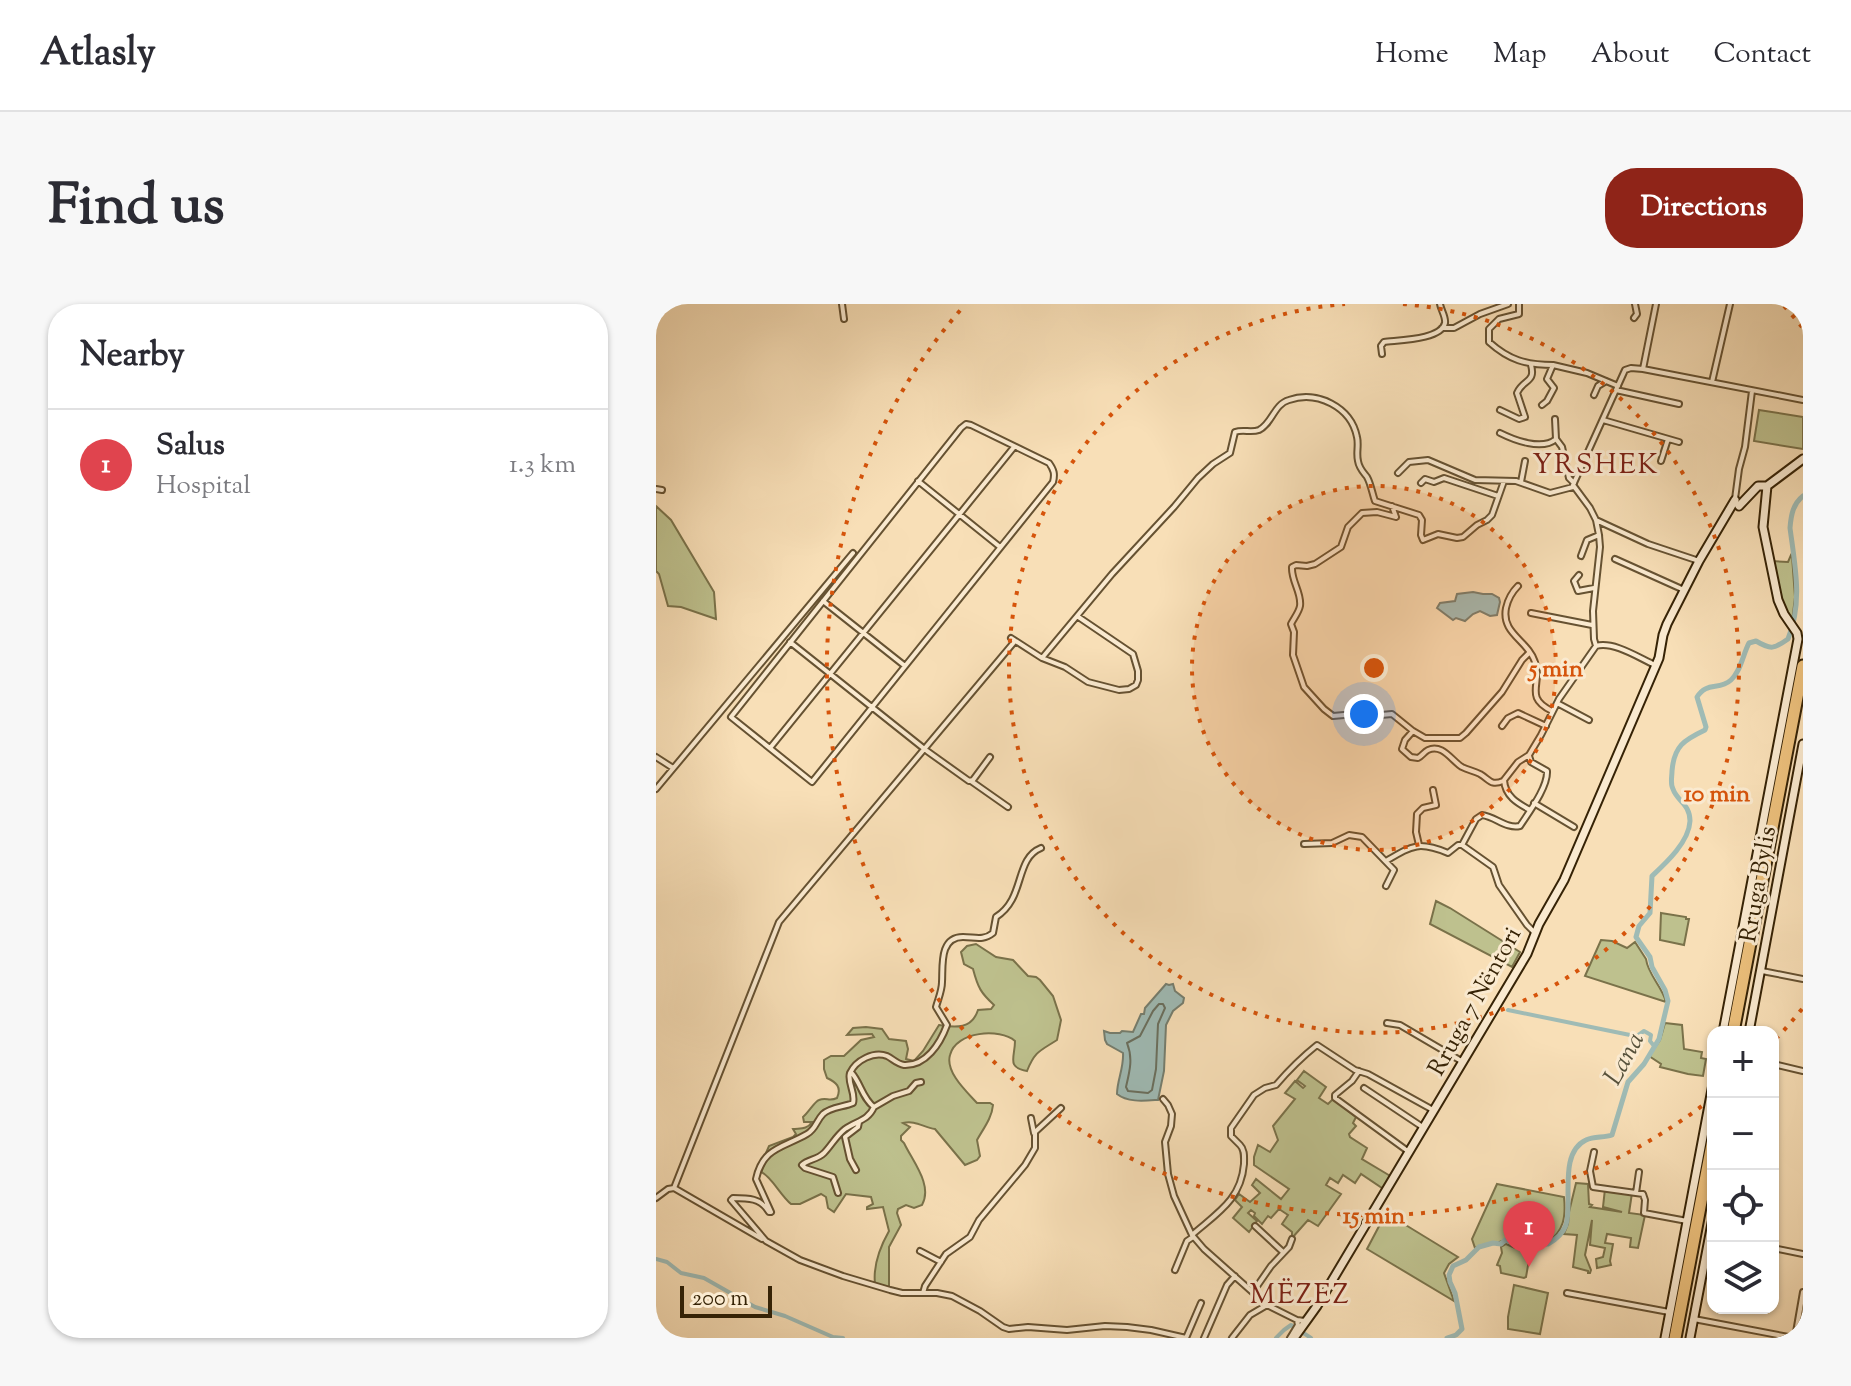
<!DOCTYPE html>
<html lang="en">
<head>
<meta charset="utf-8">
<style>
	:root { --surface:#fff; --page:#f7f7f7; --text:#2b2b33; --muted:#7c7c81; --line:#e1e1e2; --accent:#8f2418 }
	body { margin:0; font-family:"Sorts Mill Goudy",serif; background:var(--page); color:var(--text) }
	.controls { position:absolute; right:24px; bottom:24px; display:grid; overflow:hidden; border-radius:16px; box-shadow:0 2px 6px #0004 }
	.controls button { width:72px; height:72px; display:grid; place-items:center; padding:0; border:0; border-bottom:2px solid var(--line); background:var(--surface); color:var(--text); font:40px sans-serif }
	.scale { position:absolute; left:24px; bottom:20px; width:92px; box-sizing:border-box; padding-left:8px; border:4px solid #362306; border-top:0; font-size:22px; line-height:28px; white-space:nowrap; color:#362306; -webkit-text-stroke:6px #faead0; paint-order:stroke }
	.you { position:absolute; left:708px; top:410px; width:28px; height:28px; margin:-20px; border:6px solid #fff; border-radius:50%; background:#1a73e8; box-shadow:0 0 0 12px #1a73e833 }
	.badge { display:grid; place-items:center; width:52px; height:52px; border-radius:50%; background:var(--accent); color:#fff; font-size:26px; font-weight:700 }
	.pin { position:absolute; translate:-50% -66px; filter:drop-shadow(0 2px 4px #0008) }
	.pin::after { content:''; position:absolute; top:42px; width:28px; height:24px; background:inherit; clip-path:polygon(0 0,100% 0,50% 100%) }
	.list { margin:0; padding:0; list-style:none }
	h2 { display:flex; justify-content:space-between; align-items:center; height:104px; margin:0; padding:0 32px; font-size:34px }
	h2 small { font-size:26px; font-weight:400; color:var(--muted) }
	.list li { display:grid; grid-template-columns:52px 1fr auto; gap:24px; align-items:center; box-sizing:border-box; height:112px; padding:0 32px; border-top:2px solid var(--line) }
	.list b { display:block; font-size:30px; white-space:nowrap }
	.list p { margin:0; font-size:26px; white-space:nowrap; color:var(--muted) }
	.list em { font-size:26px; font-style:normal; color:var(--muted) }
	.icon { flex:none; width:44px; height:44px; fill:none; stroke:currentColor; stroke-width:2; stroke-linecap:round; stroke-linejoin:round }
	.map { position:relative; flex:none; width:1147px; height:1034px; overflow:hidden; border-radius:32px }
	header { display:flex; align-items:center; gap:48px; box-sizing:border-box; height:112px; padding:0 40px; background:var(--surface); border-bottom:2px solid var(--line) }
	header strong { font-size:38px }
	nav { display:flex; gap:44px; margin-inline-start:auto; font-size:28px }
	.intro { display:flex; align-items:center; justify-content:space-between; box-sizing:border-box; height:192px; padding:0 48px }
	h1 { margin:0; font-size:56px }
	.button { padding:20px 36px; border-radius:32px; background:var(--accent); color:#fff; font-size:28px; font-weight:700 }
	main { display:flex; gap:48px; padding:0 48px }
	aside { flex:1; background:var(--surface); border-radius:32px; box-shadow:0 2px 6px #0004 }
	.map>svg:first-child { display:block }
</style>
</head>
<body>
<header>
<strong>Atlasly</strong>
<nav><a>Home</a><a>Map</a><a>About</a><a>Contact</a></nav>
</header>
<div class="intro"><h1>Find us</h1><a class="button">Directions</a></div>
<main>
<aside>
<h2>Nearby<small></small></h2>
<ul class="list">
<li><span class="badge" style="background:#e0444e">1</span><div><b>Salus</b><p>Hospital</p></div><em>1.3 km</em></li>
</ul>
</aside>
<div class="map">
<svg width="1147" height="1034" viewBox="0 0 1147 1034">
	<rect width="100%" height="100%" fill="#f8dfb7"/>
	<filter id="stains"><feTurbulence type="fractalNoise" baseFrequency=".0025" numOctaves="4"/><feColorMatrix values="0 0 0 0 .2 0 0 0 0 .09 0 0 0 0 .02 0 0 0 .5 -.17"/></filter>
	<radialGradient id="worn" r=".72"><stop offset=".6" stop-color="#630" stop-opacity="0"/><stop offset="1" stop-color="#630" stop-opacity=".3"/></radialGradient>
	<!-- green -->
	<path fill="#bec18e" stroke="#7a724a" stroke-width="2" d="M1103 106 1147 113V145L1098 137Z
		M0 202 15 216 58 288 60 315 25 303 12 302 3 270 0 267Z
		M1135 251 1136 252 1139 293 1136 318 1127 303 1115 257 1132 258Z
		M780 597 794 604 864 648 856 663 774 620Z
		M1005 609 1030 613V615H1033L1028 641 1004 636Z
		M945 636 956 637 971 644 979 638 990 655C992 671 1006 682 1010 698L929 672Z
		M320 640 340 653 357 656 372 672 380 673 384 676 397 692 405 716 401 736C384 747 379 747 371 767 350 763 359 754 359 737 344 724 300 727 294 751 289 768 311 788 321 799H334L337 801C336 814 327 825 321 836L324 852 321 856 309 861 279 825C267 823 259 816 247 819L254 823 245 832V836L248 839C257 858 277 881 266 901L258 904 250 901 242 905 241 909 245 921 233 943V984L219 980C217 962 224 943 233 927L227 903 211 905V903L217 900 215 893 190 890 178 908 172 904 170 893 165 890 144 900H135C125 892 115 872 105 868L113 851 110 849 113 842 137 833 140 830 137 825C144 824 151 826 156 818H148L147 813C152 809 159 797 163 796 171 793 173 798 181 794 186 783 180 778 171 774L168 765V756L175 752H188L205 736 218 733 216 730 191 731 197 724 210 723 226 725 233 735 250 737 252 745 250 755 258 757 267 747 283 721C300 724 316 725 322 706L335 705 338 701C325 689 322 684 317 665L308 660 305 648 311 642Z
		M1009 719 1026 721 1028 745 1046 748 1045 754 1050 755 1047 772 1032 770 1004 763 1005 760 993 752 1004 736Z
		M648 767 670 783 663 794 672 800 677 795 700 813 697 819 700 822 693 830 694 833 711 844 706 855 736 873 729 886 705 870 699 879 687 871 682 879 674 874 670 881 685 890 662 922 652 916 636 934V928L626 920 632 911 623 905 615 914 612 912 606 920 598 912 599 909 595 906 592 909 601 917 593 928 577 914 586 903 579 896 583 890 594 898 604 889 596 881 600 875 625 895 633 885 598 861V853L602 841 614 848 622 836 617 822 639 795 629 789 639 777 647 784 649 782 641 776Z
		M920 879 932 880 933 900 936 901 934 903 966 908 947 903 949 885 976 889 973 909 989 911 982 944 974 943 975 934 951 930 949 939 957 940 954 957 955 961 941 964 940 955 947 953 949 944 934 941 936 916 929 951 935 966 934 969H932V967L917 963 921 931 908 930 912 920 913 908Z
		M841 880 908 893C910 913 908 927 891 939H862L850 935C841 941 829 939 819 944L816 935Z
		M730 909 802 953 793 960 788 969 798 997 711 945Z
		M850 940 859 944 882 943 881 947 874 950 870 973 868 974 845 969 844 962 841 961 846 949 845 943Z
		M858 981 892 989 884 1030 852 1025V1013Z"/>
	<!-- water -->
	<path fill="#9fbbb5" stroke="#757e6f" stroke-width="2" d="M817 288 827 290H836L843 294 844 298 841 311 834 312 824 307 817 310 809 317 800 314 797 316 781 304 784 299 799 297 801 290Z
		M510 680 513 681 517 680 519 687 528 694 527 699 517 707 510 721 508 767 502 796H499C486 797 471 798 461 790 461 776 468 764 467 749L451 740 449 736 448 727 454 729H464L466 727 477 728 485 710H488L489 704Z"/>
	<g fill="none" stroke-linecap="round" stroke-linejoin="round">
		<!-- shore -->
		<path stroke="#6a6f5e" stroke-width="2" d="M503 700H507L509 704 502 720 500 765 496 786 492 789 472 787 470 783C474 766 477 754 471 739L484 732 497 707Z"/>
		<!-- canal -->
		<path stroke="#9fbbb5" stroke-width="4" d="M852 706 974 731 981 732 988 727 995 731 994 737 998 742
			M0 955 11 958 25 969 48 974 99 1003 129 1012 177 1033 187 1034
			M620 1034 628 1026 635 1021 655 1034"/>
		<!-- river -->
		<path stroke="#9fbbb5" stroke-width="5" d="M791 1034 800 1031 806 1025 799 989 794 978 793 971 797 962 810 956 823 943 837 939 845 940 849 936 861 940H892C899 936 907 929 910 921 917 898 902 849 930 836 938 832 948 834 956 831L972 778 988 760 1003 735 1012 697 1009 686 996 663 994 653 980 633 983 622 994 609 996 572C1010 559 1033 538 1034 517 1034 500 1021 497 1017 485 1014 480 1016 473 1016 467 1018 442 1028 436 1049 426L1050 423 1041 393C1051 377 1063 387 1075 376 1085 367 1087 350 1093 339L1100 337C1115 346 1118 345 1132 335 1147 298 1139 262 1134 224 1135 211 1137 200 1147 192"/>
		<!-- minor casing -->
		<g stroke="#665232" stroke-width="8">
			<path id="minor" d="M186 0 188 15
				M863 0V10L843 15 833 25V38C853 56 870 61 897 61
				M978 14 981 10 979 0
				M786 24H798L824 10 852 0
				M726 50 725 42 728 38C742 36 785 36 789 19 790 13 785 6 784 0
				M987 65 1000 0
				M1056 78 1074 0
				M960 86 1023 100
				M938 91 942 82 950 77
				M886 101 891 97 898 84 891 75 897 61 931 69 962 82
				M844 106 863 115 869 113 861 89C867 75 880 79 875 61
				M899 115 900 135 906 143 913 174 918 179
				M947 116 1023 138
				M310 120 315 121 393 159C398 166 399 170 397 178L156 478 75 413 305 124Z
				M844 129C858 136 886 147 900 135
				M1005 157 1012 135
				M742 169 753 158 772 156 819 176 860 177 894 189 917 183
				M262 177 344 243
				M865 178 869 157
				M765 179 769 175 778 178 788 174 842 192
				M0 185 6 186
				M1079 195 1083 165 1089 143 1096 87
				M736 202 740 213 721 208 706 209 692 223 685 243 659 260 651 262 640 261 636 263C635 277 646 289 644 302 643 308 638 314 635 320L638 328 637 351 648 383 668 405 677 412 699 410 714 412 736 410 757 427 769 434H804L810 429 846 388 866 356 873 349
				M940 216 992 240 1043 257
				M925 252 931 236 943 231
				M959 255 1028 286
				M923 271 918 277 922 287 938 284
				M862 282C855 289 852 295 850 304 845 330 872 336 879 358 887 380 867 393 896 407
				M167 297 249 362
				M875 309 936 321
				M355 334 386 354 409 363 432 378 463 386 473 385 480 381 482 376V367L477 350 421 312
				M134 338 271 447 313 477 317 476 334 453
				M940 342 938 335 937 307 944 243 943 231 940 216 934 204 917 181 969 66 975 64 987 65 1147 96
				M386 354 456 270 518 203 542 174 557 160 574 149 579 128C587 125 595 129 603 126 616 120 618 100 633 96 661 86 695 103 701 133 703 141 700 149 702 157 703 164 707 168 711 173 715 180 716 189 719 197L763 211 766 216 765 231 767 236 782 230 801 234 807 233 821 221 831 216 836 211 848 177
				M901 399 933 416
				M846 422 852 414 862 409 890 422
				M757 427 749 436 746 445 755 453 762 454C766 452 768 448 772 446 786 439 796 457 806 463 812 466 818 467 824 470 834 476 835 482 847 477
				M114 444 358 143
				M0 453 17 464
				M315 477 352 503
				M0 485 197 249
				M878 499 918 523
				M874 506C861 499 849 492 848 476L862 458 873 451 885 431 903 395 940 342C958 337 983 354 999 361
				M648 540 676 539 693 531 706 533 738 566 730 582
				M763 541 760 528 761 510 767 504 780 501 777 486
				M806 541 820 515 826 511C840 513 850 525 864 522 873 508 892 483 891 467L875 458 873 452
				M806 541 837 563 843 581 871 621 879 629
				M385 544C358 555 370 594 340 613L337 629C327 637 319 633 307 633 283 633 287 662 286 678 286 687 282 695 280 703L291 721C284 740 270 762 248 761 241 760 237 755 231 752 218 747 200 756 194 769 191 779 200 789 197 799 188 803 174 803 167 810 160 817 160 825 151 830 127 844 107 843 100 875L115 908H113C105 894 92 894 77 894L75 896 110 937 144 956 187 972 234 986 246 989H281L296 992 324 1007 347 1023 353 1025 372 1023 411 1026 449 1022 471 1023 495 1026 530 1034
				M730 557C757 541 763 537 792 549L802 541H806
				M1106 667 1147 675
				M731 719 744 721 807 758
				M1117 760 1147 767
				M703 767 696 777 679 791V794L753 848
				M708 784 768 824
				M507 795 512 801 516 810 515 822 509 838 512 870 518 892 536 931 548 945 611 1001 641 1016 649 1017
				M218 803 237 792 253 787 260 779 265 778
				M375 814 378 829
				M938 848 934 867 937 883 987 890 989 896 988 909 1031 917
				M200 866 194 855 189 833 202 823 203 818
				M18 884 106 935
				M182 889 177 873 149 864 146 861C152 855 161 856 168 849 175 842 180 832 189 825 200 817 212 817 218 803 206 794 205 779 195 768
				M980 889 983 868
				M0 894 12 885 18 884 123 618 359 337
				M599 922 627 948
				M536 931C561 909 585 896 588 860 588 853 589 846 584 841 581 838 578 835 575 832V824L598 791 609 784 620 781C632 767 646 753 661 741L699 766 712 770 777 806
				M1117 944 1147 950
				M264 947 285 958
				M519 966 531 937 537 933
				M597 988 615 962 633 943 636 935
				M267 989 269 982 290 950 314 933 323 916 369 861 379 844V828L405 804
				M911 989 1013 1008
				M1038 1015 1138 1034
				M530 1034 545 999
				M548 1034 571 981 579 972
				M576 1034 594 1011 611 1001
				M634 1034 642 1021 641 1016
				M1139 1034 1147 988"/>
		</g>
		<!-- secondary casing -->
		<g stroke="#362306" stroke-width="11">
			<path id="secondary" d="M1083 202 1102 182H1111
				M1067 728 1142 335 1141 329 1128 310 1122 296 1107 223 1111 182 1147 155
				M1093 728 1147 440
				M638 1034 661 1002 871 650 883 620 908 576 1003 354 1007 331 1011 320 1043 257 1079 196
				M1009 1034 1057 780
				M1034 1034 1057 914"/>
		</g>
		<!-- motorway casing -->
		<g stroke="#362306" stroke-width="15">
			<path id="motorway" d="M1077 728 1147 362
				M1019 1034 1057 835"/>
		</g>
		<!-- minor -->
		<use href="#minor" stroke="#faead0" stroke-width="4"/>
		<!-- secondary -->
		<use href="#secondary" stroke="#faead0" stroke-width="7"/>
		<!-- motorway -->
		<use href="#motorway" stroke="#ecc07c" stroke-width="11"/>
	</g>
	<!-- distance rings -->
	<circle cx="718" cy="364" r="182" fill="#d6540b" fill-opacity=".12"/>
	<g fill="none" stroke="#d6540b" stroke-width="4" stroke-dasharray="4 8">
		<circle cx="718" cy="364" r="182"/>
		<path d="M747 0A365 365 0 1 1 689 0"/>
		<path d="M1146 705A547 547 0 0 1 1118 737M1055 795A547 547 0 0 1 308 2M1128 2A547 547 0 0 1 1146 23"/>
	</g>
	<g text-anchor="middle" stroke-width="6" stroke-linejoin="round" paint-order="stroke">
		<!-- street labels -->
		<g font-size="24" fill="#362306" stroke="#faead0">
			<text transform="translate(1101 580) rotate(-80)" y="8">Rruga Bylis</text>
			<text transform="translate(818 697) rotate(-61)" y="8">Rruga 7 Nëntori</text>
		</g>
		<!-- water labels -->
		<g font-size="26" font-style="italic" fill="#56513b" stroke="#faead0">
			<text transform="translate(967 754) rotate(-61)" y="9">Lana</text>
		</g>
		<!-- quarter labels -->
		<g font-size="28" letter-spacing="2" fill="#7a1f14" stroke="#faead0">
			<text x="940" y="169">YRSHEK</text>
			<text x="644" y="999">MËZEZ</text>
		</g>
	</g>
	<circle cx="718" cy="364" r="12" fill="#d6540b" stroke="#faead0" stroke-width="4"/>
	<g font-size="24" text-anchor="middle" font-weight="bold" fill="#d6540b" stroke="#faead0" stroke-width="6" stroke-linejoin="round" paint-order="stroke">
		<text x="900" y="372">5 min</text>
		<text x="1061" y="497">10 min</text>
		<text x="718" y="919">15 min</text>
	</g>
	<rect width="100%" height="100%" filter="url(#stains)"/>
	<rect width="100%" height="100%" fill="url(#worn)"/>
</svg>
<div class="controls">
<button>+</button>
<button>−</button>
<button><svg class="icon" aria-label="locate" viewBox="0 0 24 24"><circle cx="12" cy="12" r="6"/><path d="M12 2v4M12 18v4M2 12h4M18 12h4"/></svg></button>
<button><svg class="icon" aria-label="layers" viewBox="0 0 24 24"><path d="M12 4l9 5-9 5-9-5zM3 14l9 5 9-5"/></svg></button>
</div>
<div class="scale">200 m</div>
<div class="you"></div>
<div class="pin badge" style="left:873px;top:963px;background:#e0444e">1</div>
</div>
</main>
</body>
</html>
